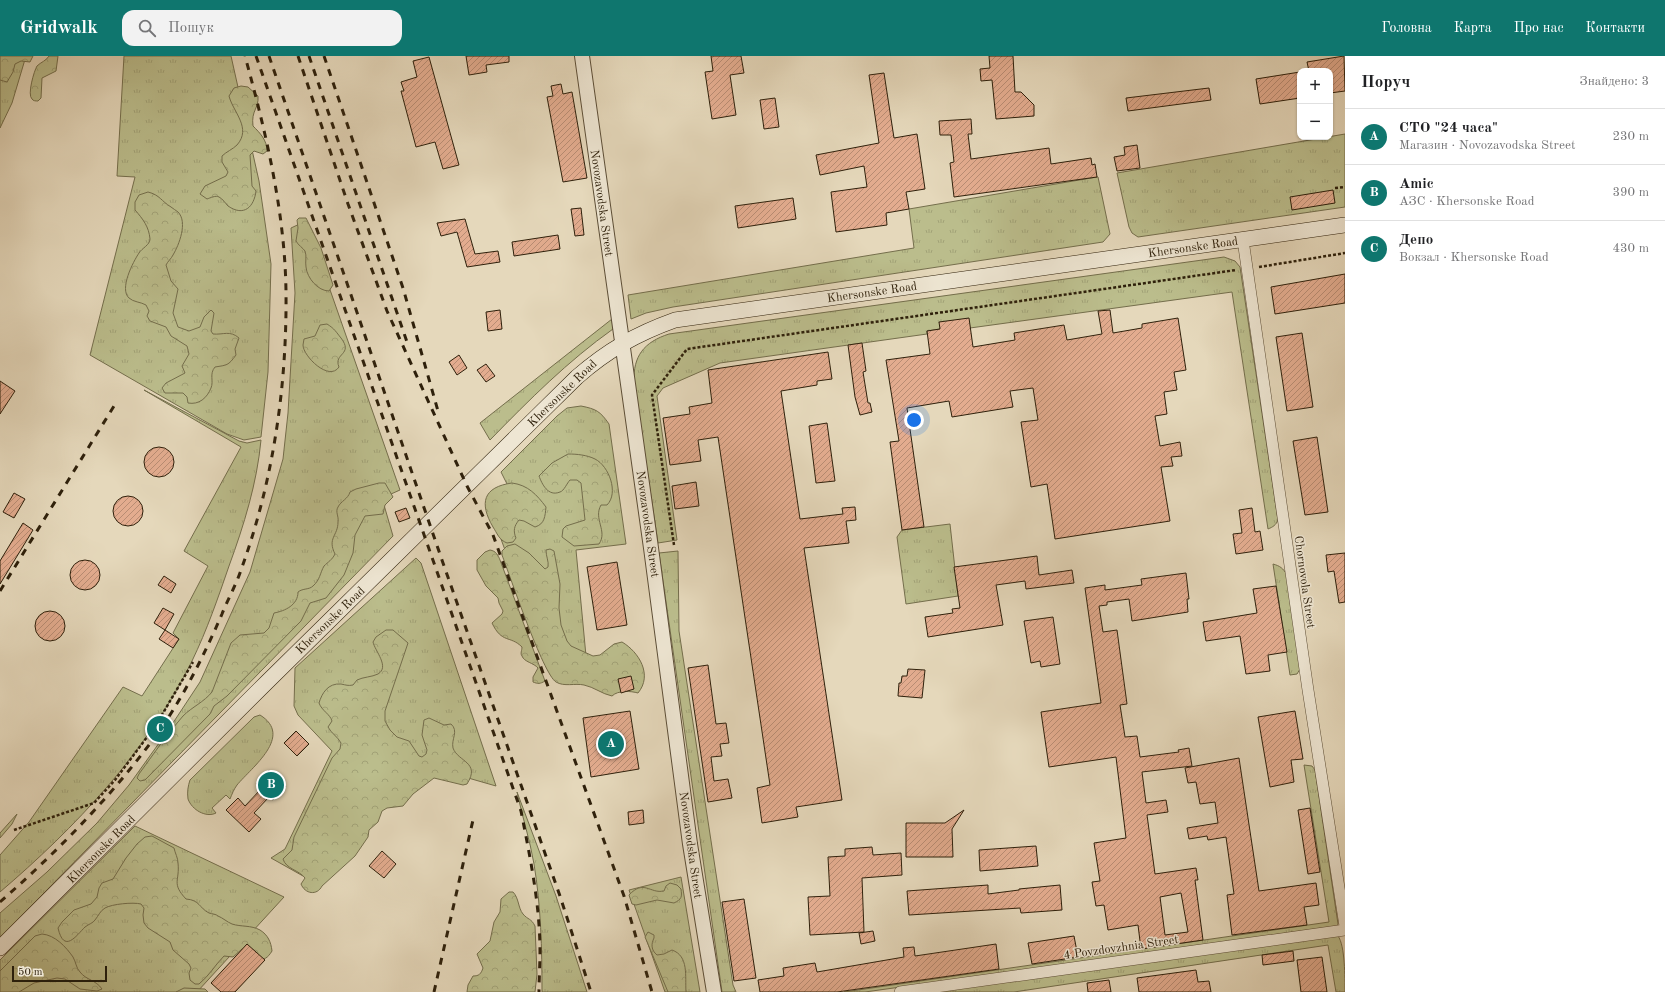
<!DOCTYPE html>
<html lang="uk">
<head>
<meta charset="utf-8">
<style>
	:root { --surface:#fff; --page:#f2f2f2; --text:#202124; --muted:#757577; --line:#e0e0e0; --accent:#0f766e }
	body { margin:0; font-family:"Old Standard TT",serif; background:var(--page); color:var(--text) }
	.controls { position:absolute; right:12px; top:12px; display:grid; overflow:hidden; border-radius:8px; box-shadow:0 1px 3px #0004 }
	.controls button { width:36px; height:36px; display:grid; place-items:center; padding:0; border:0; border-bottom:1px solid var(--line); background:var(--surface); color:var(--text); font:20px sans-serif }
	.scale { position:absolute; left:12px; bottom:10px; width:95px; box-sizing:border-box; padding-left:4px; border:2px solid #2e200b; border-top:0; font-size:11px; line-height:14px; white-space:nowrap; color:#2e200b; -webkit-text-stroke:3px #eee6d3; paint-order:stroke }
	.you { position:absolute; left:914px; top:364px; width:14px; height:14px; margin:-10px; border:3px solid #fff; border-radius:50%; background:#1a73e8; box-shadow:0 0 0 6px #1a73e833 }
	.badge { display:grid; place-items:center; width:26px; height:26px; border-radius:50%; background:var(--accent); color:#fff; font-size:13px; font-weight:700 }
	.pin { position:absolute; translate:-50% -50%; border:2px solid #fff; box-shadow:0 1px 4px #0006 }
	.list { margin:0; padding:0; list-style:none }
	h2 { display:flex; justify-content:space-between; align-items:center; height:52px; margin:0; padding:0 16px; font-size:17px }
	h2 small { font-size:13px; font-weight:400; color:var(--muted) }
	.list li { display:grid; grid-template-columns:26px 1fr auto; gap:12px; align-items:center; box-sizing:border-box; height:56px; padding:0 16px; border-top:1px solid var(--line) }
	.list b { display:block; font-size:15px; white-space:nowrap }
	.list p { margin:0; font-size:13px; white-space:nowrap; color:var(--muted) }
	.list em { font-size:13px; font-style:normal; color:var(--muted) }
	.icon { flex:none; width:22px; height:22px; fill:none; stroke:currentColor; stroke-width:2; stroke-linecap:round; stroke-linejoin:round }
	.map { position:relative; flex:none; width:1345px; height:936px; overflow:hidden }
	header { display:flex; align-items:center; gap:24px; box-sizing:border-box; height:56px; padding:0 20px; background:var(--accent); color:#fff }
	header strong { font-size:19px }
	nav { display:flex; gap:22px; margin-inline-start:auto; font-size:14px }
	.search { width:280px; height:36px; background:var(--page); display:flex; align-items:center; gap:10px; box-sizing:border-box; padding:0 14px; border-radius:12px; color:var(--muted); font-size:15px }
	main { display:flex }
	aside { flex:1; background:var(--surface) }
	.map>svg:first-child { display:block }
</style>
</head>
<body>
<header>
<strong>Gridwalk</strong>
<div class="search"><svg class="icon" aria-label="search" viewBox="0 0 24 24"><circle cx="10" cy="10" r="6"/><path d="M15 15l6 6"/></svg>Пошук</div>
<nav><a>Головна</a><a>Карта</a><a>Про нас</a><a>Контакти</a></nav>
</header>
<main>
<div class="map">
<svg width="1345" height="936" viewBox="0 0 1345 936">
	<defs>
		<pattern id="grass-tufts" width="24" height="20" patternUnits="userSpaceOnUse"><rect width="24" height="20" fill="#bbbd8c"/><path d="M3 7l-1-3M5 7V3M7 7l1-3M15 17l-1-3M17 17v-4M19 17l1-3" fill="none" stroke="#a1a277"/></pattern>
		<pattern id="forest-crowns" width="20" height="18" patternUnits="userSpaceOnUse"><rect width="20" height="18" fill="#bbbd8c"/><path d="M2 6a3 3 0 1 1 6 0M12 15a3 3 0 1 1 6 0" fill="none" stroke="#a1a277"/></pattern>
		<pattern id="building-hatch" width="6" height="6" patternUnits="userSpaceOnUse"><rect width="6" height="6" fill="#e3ac8f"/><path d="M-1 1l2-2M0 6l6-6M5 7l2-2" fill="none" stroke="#b88c73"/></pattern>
	</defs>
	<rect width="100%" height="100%" fill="#e5d8bb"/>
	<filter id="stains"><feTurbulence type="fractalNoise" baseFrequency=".005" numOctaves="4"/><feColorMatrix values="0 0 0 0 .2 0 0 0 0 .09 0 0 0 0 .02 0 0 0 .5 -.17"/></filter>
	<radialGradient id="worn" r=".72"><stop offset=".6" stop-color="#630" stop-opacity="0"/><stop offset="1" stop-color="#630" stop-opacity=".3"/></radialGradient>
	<!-- grass -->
	<path fill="url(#grass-tufts)" stroke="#746e4c" d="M0 0H26L12 47 0 72Z
		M124 0H231L259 125 271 208 268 316 261 381 244 384 227 378 90 299 135 121 117 120Z
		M1345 78V151L1138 181 1132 177 1129 171 1117 117Z
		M1097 121H1098L1110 178 1103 186 673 251 646 257 631 263 628 239 914 192 909 153Z
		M306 165 400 434 382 442 393 480 0 882V857L47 816 97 767 129 729 167 676 200 626 250 516 283 403 288 357 295 237 291 172Z
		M1224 201 1235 205 1240 211 1278 464C1276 469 1273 471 1268 473L1232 236 970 272 940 273 927 275V278L720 307 663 332 657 340 677 484 658 487 634 326C633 300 644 286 669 278Z
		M612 263 613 273C568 305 529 344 490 384L480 367Z
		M144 334 239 385 247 387 261 384C257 427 244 469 229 510 218 542 207 574 192 605 149 694 74 773 0 836V799L29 766 123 631 142 640 179 583 173 577 208 510 184 495 241 391Z
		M581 350C596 353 600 355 609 368L626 488 576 494 586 600 549 614 494 464 515 444 501 416 557 360 567 352Z
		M950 468 958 540 906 548 897 481 902 474Z
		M678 495 679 575 733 929 736 936H722L659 497Z
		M416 502 421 507 496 730 409 705 303 820 271 802 285 793 332 695 298 659 294 650 295 612Z
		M1273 508C1280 510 1283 512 1287 519L1300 613 1297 618 1290 619Z
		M260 659C294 680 252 711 237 729 234 733 232 738 230 743L226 739 212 752 216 757C206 762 192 754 188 743 187 736 188 730 190 724L254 661Z
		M1304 709 1312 710 1315 714 1338 868 1337 870 865 936H844L1329 866Z
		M517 736 556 840 587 936H542C542 893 541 850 534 808 530 784 522 760 517 736Z
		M17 758 12 768 0 782V777Z
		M135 770 284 841 197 936H0V904Z
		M681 821 700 936H665L629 834Z
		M1338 880C1345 889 1345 922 1345 936H1336L1328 889 1014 936H924Z"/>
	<!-- forest -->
	<path fill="url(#forest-crowns)" stroke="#746e4c" d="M0 0H33L30 6 21 5 15 8 13 16 7 26 0 24Z
		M49 0H58L56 15 42 22 41 42 38 45C36 45 33 45 32 43 27 39 34 15 37 10 41 6 46 5 49 0Z
		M241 30 248 31 258 40C259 53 251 54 253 70 260 77 267 84 267 95L263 98 254 95 250 99 252 130 256 135C254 151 244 161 228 150 225 147 223 143 219 141 216 139 210 142 207 143L200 138 205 130 226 120 228 116 222 106V100C226 96 233 93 237 89 252 72 233 56 229 40L234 32Z
		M148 136C160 139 161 145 171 151 173 153 176 154 178 156 188 166 179 189 173 199 171 203 168 205 166 209L171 225 178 233 173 257 178 271 189 275 200 271 204 261 211 254 214 257 211 275 213 278C223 279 230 274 239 282L235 293 236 299C228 310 227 309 215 311 209 318 214 325 211 332 207 342 199 349 188 347L187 341 183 337H165L162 332 166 327 185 317 182 310 189 298 187 290 171 280 166 271 150 265 147 260 149 255 146 249C141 246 133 246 129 242 119 233 133 206 139 197 142 192 150 189 150 183 149 171 143 163 135 154V146L139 139Z
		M299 162H306L321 192 333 229 329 235C318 235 307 222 306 211 305 206 307 200 305 195 303 192 298 189 296 185L298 172 297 164Z
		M327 268C335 273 336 276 341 282 354 299 333 297 339 311 329 326 303 300 303 289 303 287 304 285 304 283L315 280 320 269Z
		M568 398C577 398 587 399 595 403 609 410 619 437 607 449H601C593 463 608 475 599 488L574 490 562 481 563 473 566 470 585 464 581 427 577 424H570C567 427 564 435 560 436 548 441 542 428 539 420L552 407Z
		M379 427H385L393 441 385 449 383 458 365 460 355 479 353 497 344 519 326 542 310 547 301 565 227 640 214 650 210 658 145 724 140 725 137 722 139 718C153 699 167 678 183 660 192 651 204 646 212 636L231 587 240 579 264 577 269 572 274 557C285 555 298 549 298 536 303 532 309 534 313 530 320 524 320 517 324 510 328 506 332 504 335 498 327 482 338 480 338 466 339 460 335 456 338 451 341 445 348 443 350 436L356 433Z
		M512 427C528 429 537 439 546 451 545 460 545 468 535 471L524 465 519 464C514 470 513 475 516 482L513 486 507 487C499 484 497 477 493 471 479 447 483 431 512 427Z
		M515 488 529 497 545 513 548 511C549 505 546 501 546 494L550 493 554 495 560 528 559 552 561 569 567 585 571 590 593 600 600 599 614 588 622 586C639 596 653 619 638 637 631 635 618 634 612 640 602 638 594 631 584 629 575 627 564 631 556 626 543 618 510 520 502 499V495L507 490Z
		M490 494C496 495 498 499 500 504L545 625C540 628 538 628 533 626V621L538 612C534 607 524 606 522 600 520 598 522 594 522 591 510 579 502 588 492 567L502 558 503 555 499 547 498 542 486 530 477 514V504L485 496Z
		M386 574H393L408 587 385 655V665L390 674 397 681 409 685 419 700 422 701 426 698 427 694 422 679 424 664 429 662 444 669 451 668C459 675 451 683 453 692 458 706 481 706 467 728L463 729 434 722 413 738 403 750 387 752 382 755 378 766 369 774 368 781 355 800 322 830C317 840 305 838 301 828L305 822C299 814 286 813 283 803L292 794 294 781 332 702 340 693 341 687C338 681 331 677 328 671L332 665C330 658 322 655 319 647 322 637 328 627 341 628 346 629 348 630 353 629L357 624C363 621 372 621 378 618 390 611 375 595 373 586L376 581Z
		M152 780 174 792C175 797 178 802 178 807 180 825 171 827 186 843 200 844 199 852 209 857 212 858 216 858 218 860 223 862 227 866 232 868 241 871 251 869 260 874 268 879 271 886 272 895 263 910 257 901 245 893H242L233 901 224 900C215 909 209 920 199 928H195L190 924 189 917 191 912 189 908 173 894 170 886 148 872 144 867 143 859 144 852 141 848C133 846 112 848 105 852 100 855 99 859 95 864 93 867 89 868 85 871 76 880 64 898 58 872L62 866 74 854 91 848 97 841 99 832 102 827 113 823 126 802 137 788 145 781Z
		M670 827 677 829 681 833C682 841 682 843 674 847L657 844 636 849 632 848 629 839C644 823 650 838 664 835L666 830Z
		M509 836H513C519 842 518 852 523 858 528 864 531 862 535 870L537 918 535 936H467L468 929 473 920C479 920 481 918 483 912L477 898 490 885 494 866 500 856 501 843Z
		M648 876 654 879V882C651 888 651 894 657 899L664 898 672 894C689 900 685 920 686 936H668L645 881Z
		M42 878C55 879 66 891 73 901 76 906 76 912 80 916 86 924 96 924 102 933L97 935 80 933 65 923 57 922 34 927 19 936H0V915L35 880Z
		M184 932 205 933 208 936H176Z"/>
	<!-- building -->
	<path fill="url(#building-hatch)" stroke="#2e200b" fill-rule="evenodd" d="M466 0H509V6L486 9 487 16 469 19Z
		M711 0H741L744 17 730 19 736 59 712 63 705 16 713 15Z
		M989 0H1013L1015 36H1021L1034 49V60L996 63 992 24 981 25 980 13 990 12Z
		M1344 0 1345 35 1330 37V15H1309L1307 6Z
		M429 1 459 109 443 113 435 86 416 91 401 35H404L401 26 417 21 413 5Z
		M1300 16V42L1260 48 1256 23Z
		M884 17 894 82 917 78 925 133 906 136 909 153 886 157 887 169 836 176 831 136 867 131 864 110 820 119 816 99 879 87 869 19Z
		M561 28 563 38 572 36 587 122 563 126 547 41 553 40 551 30Z
		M1209 32 1211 44 1128 55 1126 42Z
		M775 42 779 71 764 73 760 44Z
		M971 63 972 78H968L971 103 1049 92 1051 108 1091 102 1092 109 1095 108 1097 121 954 141 950 107 954 106 951 79H940L939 65Z
		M1137 89 1140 112 1117 115 1114 101 1125 99 1124 91Z
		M1333 134 1335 147 1292 154 1290 141Z
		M793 142 796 163 738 172 735 150Z
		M581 152 584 179 575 180 571 153Z
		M465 163 475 198 498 195 500 206 467 211 457 176 441 180 437 167Z
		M558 179 560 193 514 200 512 186Z
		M1345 218V247L1275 258 1271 231Z
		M500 254 502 273 488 275 486 256Z
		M1110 254 1113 277 1142 272V268L1178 262 1186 314 1174 316 1177 334 1164 336 1167 358 1155 360 1160 390 1180 386 1182 400 1171 401 1173 410 1161 411 1170 465 1055 483 1047 428 1031 431 1021 366 1038 364 1033 332 1010 335 1013 351 952 361 949 345 907 352 924 471 902 474 890 386 899 385 886 304 930 298 927 275 940 273 939 266 969 262 973 291 1015 284 1014 277 1064 269 1067 284 1102 278 1098 255Z
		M1302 277 1313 351 1287 355 1276 281Z
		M862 287 866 315 863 316 868 347H870L872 356 860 359 855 341 848 289Z
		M828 296 832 323 817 325V329L781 335 800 463 843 458 842 452 855 451 856 464 846 465 849 487 804 492 842 744 796 751 798 761 762 767 757 732 770 729 718 381 698 384 701 405 670 409 663 362 690 358 689 351 712 347 708 314Z
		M459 299 467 312 457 319 449 306Z
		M486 308 495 320 486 326 477 314Z
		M0 325 15 335 0 358Z
		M827 367 835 425 816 427 809 370Z
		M1317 381 1328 456 1305 459 1293 385Z
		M144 406a15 15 0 1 1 30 0a15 15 0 1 1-30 0Z
		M696 426 699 450 675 453 672 430Z
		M14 437 25 443 14 462 3 456Z
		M113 455a15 15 0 1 1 30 0a15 15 0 1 1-30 0Z
		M406 452 410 462 399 466 395 456Z
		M1252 452 1255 476 1260 475 1263 494 1236 498 1233 478 1242 477 1239 454Z
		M23 467 33 474 0 528V505Z
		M1345 497V546L1339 547 1334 515 1328 516 1326 499Z
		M1037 500 1039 519 1072 514 1074 527 1026 533 1025 525 996 529 1003 569 928 581 925 561 953 557 952 553 960 552 954 511Z
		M70 519a15 15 0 1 1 30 0a15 15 0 1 1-30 0Z
		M617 506 627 569 597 574 587 511Z
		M1186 517 1189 543H1187L1188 556 1132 565 1129 543 1107 546V549L1099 550 1103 576 1117 574 1127 648 1120 649 1125 681 1137 680 1140 701 1179 696 1178 694 1189 692 1192 710 1142 716 1146 747 1166 744 1168 756 1147 759 1155 818 1196 812 1198 824H1195L1203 884 1141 893 1138 869 1108 874 1104 849 1096 850 1092 826 1100 825 1094 787 1126 782 1116 701 1049 711 1041 656 1101 647 1085 532 1105 529V534L1142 529 1141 523ZM1181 837 1188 876 1165 879 1160 841Z
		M164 520 176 528 171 537 158 529Z
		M1276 530 1287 596 1268 599 1270 615 1246 618 1240 580 1206 585 1203 566 1257 557 1253 533Z
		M163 552 174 558 165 574 154 567Z
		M35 570a15 15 0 1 1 30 0a15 15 0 1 1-30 0Z
		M1053 561 1060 608 1041 611 1040 605 1031 607 1024 565Z
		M165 574 179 583 173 592 159 583Z
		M708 609 716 668 726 667 729 687 720 688 722 700 711 701 714 725 728 723 732 742 708 746 688 612Z
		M908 613 925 614 922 642 898 640 899 627H901L902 620H907Z
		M631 620 634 633 621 637 618 623Z
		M630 655 639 713 591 721 583 662Z
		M1295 655 1303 703 1291 704 1294 726 1270 731 1258 661Z
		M296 675 309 688 297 700 284 687Z
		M1239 702 1259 835 1316 827 1319 849 1304 851 1307 869 1232 879 1227 839 1234 838 1226 781 1208 784 1207 780 1189 783 1187 772 1218 767 1215 746 1200 748 1196 726 1188 727 1185 712Z
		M269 714 286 730 273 744 269 741 254 757 261 763 249 776 226 754 238 742 245 750 261 733 256 728Z
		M1310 752 1320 816 1308 818 1298 754Z
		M643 754 644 767 629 769 628 756Z
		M964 754 952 773 953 801H906V767H945Z
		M1036 790 1038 810 980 815 979 794Z
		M872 791 873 799 901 797 902 819 862 822 864 876 810 879 808 841 830 840 828 801 845 800V793Z
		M382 795 396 808 384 822 369 810Z
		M988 829V838L1019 834V833L1060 829 1062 854 1021 857 1020 852 909 859 907 835Z
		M744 843 756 922 734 925 722 846Z
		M873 875 875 885 861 888 859 877Z
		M1074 880 1078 901 1032 908 1028 887Z
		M247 888 265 904 235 936H221L211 927Z
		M996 888 999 913 837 936H760L758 924 784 920 783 912 815 907 817 916 904 901 903 892 914 891 915 900Z
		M1293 895 1294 905 1263 909 1262 899Z
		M1322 901 1327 936H1301L1297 904Z
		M1196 914 1198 926 1209 925 1211 936H1139L1137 922Z
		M1109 924 1111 936H1088L1087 927Z"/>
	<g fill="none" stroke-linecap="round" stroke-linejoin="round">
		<!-- minor casing -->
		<g stroke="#5c4e37" stroke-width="12">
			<path id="minor" d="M1243 184 1308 634 1345 870
				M900 936 1345 874"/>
		</g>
		<!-- tertiary casing -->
		<g stroke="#5c4e37" stroke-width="16">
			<path id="tertiary" d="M582 0 651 492 690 788 714 936"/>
		</g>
		<!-- secondary casing -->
		<g stroke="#2e200b" stroke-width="16">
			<path id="secondary" d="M0 892 267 626 577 321C608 294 636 278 675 264L1345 169"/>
		</g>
		<!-- path -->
		<path stroke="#2e200b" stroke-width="2.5" stroke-dasharray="3 2" stroke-linecap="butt" d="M1335 132 1345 131
			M1259 211 1345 197
			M674 489 652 339 687 293 1236 214
			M14 774 94 747 115 724 156 669 193 606"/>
		<!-- minor -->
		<use href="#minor" stroke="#eee6d3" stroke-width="11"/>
		<!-- tertiary -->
		<use href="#tertiary" stroke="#eee6d3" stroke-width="14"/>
		<!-- secondary -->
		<use href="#secondary" stroke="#eee6d3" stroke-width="15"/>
		<!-- rail -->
		<path stroke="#2e200b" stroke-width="3" stroke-dasharray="7 7" stroke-linecap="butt" d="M256 0 521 755C530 801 540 848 540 896 540 909 539 923 539 936
			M269 0 443 507 560 840 591 936
			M298 0 348 148 387 255 467 430 493 479 624 840 652 936
			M309 0 407 286
			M324 0 403 232 438 355
			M0 535 114 350
			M0 846C59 794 114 738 160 674 185 638 205 597 222 558 228 543 236 529 241 514 273 426 287 331 286 236 285 156 266 77 245 0
			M434 936 473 764"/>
	</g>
	<g text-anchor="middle" stroke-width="3" stroke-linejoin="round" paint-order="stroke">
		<!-- street labels -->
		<g font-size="12" fill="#2e200b" stroke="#eee6d3">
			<text transform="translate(602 147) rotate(82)" y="4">Novozavodska Street</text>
			<text transform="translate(1193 191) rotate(-8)" y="4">Khersonske Road</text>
			<text transform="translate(872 236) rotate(-8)" y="4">Khersonske Road</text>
			<text transform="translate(562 337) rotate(-44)" y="4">Khersonske Road</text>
			<text transform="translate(648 468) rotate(82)" y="4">Novozavodska Street</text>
			<text transform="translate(1305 526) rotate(82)" y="4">Chornovola Street</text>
			<text transform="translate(330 564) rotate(-44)" y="4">Khersonske Road</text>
			<text transform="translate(691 789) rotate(82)" y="4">Novozavodska Street</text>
			<text transform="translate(101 793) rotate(-45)" y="4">Khersonske Road</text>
			<text transform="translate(1121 891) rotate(-8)" y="4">4 Povzdovzhnia Street</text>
		</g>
	</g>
	<rect width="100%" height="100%" filter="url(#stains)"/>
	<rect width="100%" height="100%" fill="url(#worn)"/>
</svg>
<div class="controls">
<button>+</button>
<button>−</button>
</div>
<div class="scale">50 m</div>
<div class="you"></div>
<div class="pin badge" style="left:611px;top:688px">A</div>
<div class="pin badge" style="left:271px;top:729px">B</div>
<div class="pin badge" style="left:160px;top:673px">C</div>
</div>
<aside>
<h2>Поруч<small>Знайдено: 3</small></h2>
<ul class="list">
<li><span class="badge">A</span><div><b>СТО &quot;24 часа&quot;</b><p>Магазин · Novozavodska Street</p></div><em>230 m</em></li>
<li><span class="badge">B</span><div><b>Amic</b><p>АЗС · Khersonske Road</p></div><em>390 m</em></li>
<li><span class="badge">C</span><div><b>Депо</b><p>Вокзал · Khersonske Road</p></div><em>430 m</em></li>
</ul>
</aside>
</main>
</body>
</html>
